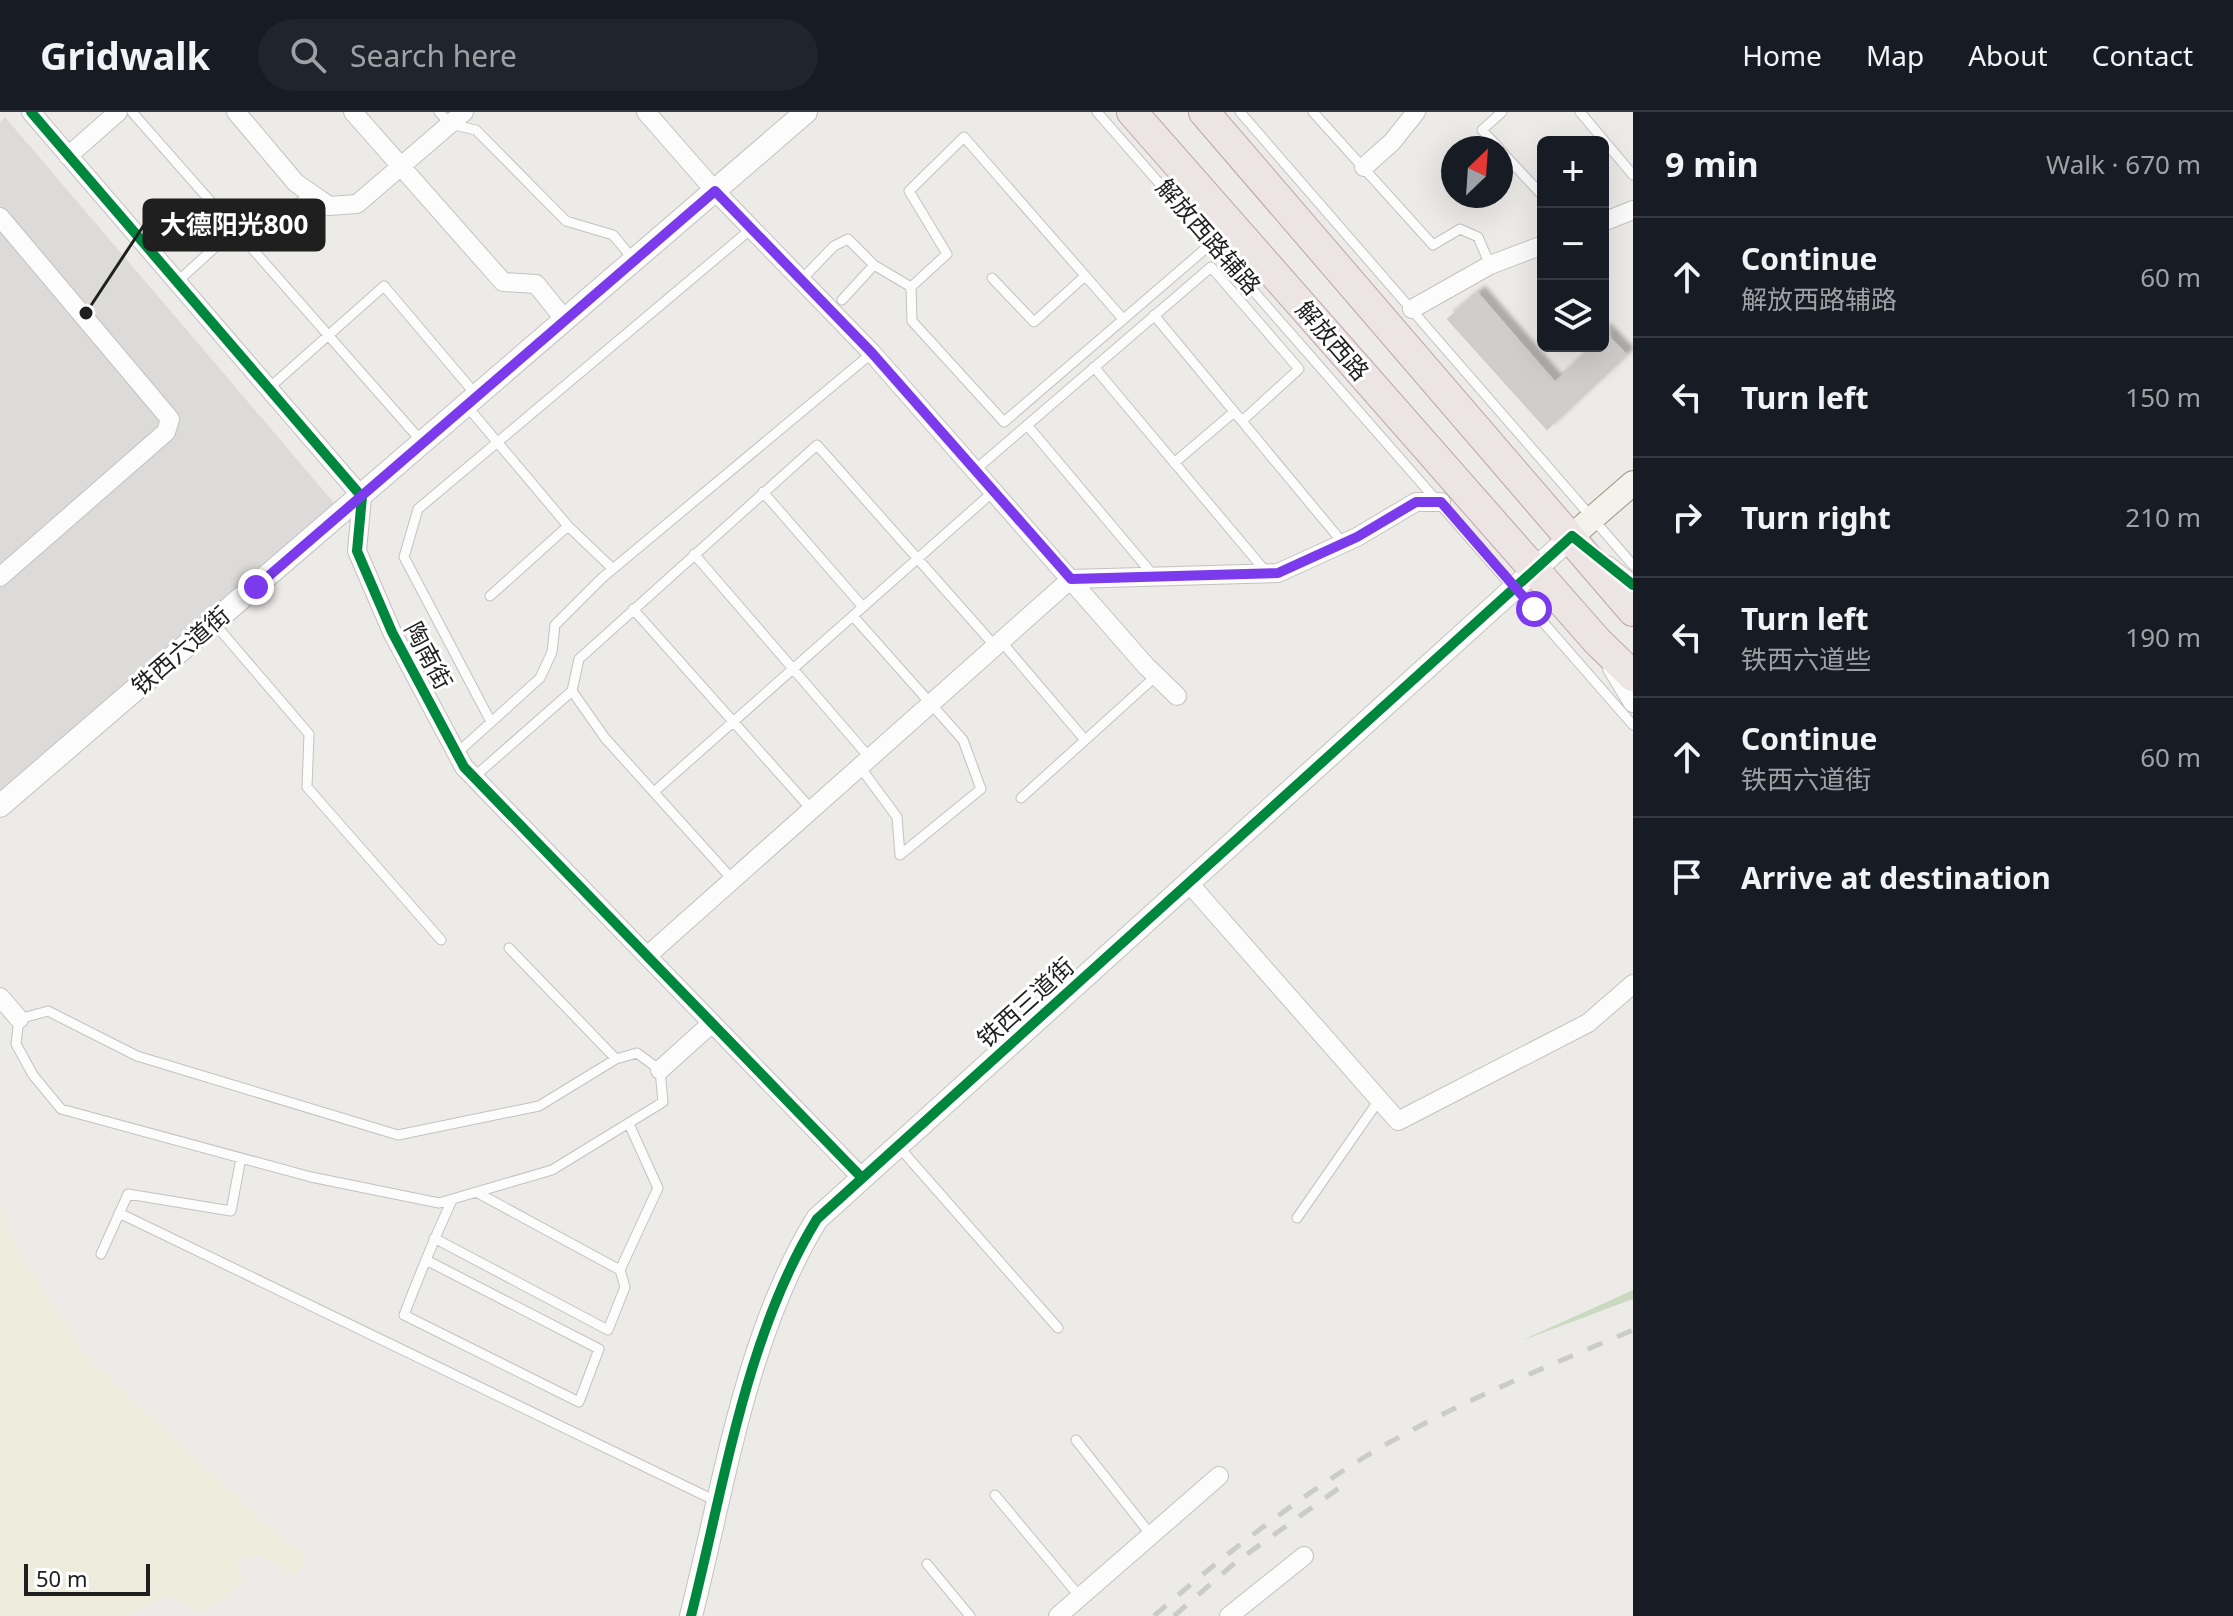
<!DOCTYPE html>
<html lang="en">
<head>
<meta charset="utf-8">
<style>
	:root { --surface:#171b24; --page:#20242c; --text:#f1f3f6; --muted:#9ea1a6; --line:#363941 }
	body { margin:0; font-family:"Noto Sans","Noto Sans SC",sans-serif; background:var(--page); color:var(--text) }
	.controls { position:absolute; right:24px; top:24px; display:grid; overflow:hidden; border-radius:12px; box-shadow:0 8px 32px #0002 }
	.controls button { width:72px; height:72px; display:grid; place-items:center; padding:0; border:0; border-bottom:2px solid var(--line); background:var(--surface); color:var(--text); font:40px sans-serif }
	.compass { position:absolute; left:1441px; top:24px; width:72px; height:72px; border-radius:50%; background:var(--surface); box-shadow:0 8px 32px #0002; rotate:25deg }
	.scale { position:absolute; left:24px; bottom:20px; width:126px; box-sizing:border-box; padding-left:8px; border:4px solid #1f1f1f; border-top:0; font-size:22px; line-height:28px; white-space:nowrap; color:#1f1f1f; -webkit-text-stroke:6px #fff; paint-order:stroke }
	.stop { position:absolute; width:24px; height:24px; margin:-18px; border:6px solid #7c3aed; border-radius:50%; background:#fff }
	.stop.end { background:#7c3aed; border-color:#fff; box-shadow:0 2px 8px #0008 }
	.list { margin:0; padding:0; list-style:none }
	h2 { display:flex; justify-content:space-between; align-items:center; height:104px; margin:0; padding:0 32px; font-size:34px }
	h2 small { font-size:26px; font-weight:400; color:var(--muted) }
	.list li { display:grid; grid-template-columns:52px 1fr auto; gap:24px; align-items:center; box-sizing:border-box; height:120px; padding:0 32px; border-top:2px solid var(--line) }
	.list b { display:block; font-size:30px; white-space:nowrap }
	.list p { margin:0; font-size:26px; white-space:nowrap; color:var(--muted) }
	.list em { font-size:26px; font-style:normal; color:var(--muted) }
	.icon { flex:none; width:44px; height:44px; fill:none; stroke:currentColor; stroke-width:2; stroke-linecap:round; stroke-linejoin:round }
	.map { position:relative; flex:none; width:1633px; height:1504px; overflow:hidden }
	header { display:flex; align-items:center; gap:48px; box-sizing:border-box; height:112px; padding:0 40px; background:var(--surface); border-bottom:2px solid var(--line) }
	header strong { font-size:38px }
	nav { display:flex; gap:44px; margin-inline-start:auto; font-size:28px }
	.search { width:560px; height:72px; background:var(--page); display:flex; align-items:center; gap:20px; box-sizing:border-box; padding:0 28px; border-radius:44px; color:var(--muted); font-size:30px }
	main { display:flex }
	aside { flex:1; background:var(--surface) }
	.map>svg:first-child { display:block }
</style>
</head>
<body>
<header>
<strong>Gridwalk</strong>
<div class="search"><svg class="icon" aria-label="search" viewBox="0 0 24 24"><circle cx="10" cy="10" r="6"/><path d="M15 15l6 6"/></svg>Search here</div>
<nav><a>Home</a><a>Map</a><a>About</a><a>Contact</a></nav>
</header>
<main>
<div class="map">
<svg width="1633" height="1504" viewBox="0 0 1633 1504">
	<defs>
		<filter id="shadow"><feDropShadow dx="7" dy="-7" stdDeviation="2" flood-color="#0004"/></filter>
	</defs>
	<rect width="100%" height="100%" fill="#edebe8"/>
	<!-- residential -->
	<path fill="#dcdbd9" d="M5 5 335 392 0 678V10Z"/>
	<!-- farmland -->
	<path fill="#ecebdc" d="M0 1090 15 1132 85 1243 266 1412 308 1446 294 1464 262 1443 237 1449 242 1471 202 1502 166 1483 129 1504H0Z"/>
	<!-- forest -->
	<path fill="#cbd9c0" d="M1633 1178V1187L1523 1228Z"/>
	<!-- building -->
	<path fill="#d0cdcb" stroke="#d0ccca" stroke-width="2" filter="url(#shadow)" d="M1478 182 1555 271 1594 234H1603V219L1626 243 1547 317 1448 207Z"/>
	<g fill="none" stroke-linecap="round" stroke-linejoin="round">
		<!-- service casing -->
		<g stroke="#c3c2c0" stroke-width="11">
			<path id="service" d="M132 0 423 331
				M439 0 450 12 476 18 566 109 613 123 634 148
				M1097 0 1633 613
				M1240 0 1633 453
				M1313 0 1433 133 1460 117 1478 125 1490 153
				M1580 0 1633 63
				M1499 36 1482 18 1502 0
				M1501 39 1543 84
				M251 135 310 81
				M992 166 1034 210 1085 164
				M801 168 834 134 848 127 874 153 911 175
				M177 170 235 117
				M842 188 874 153
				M1154 203 1343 431
				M1123 207 964 25 909 79 947 142 911 175 912 209 1004 310 1212 131
				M1094 255 1267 461
				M269 276 384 174 477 284
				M466 293 568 414
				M1027 313 1154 464
				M1174 351 1234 300
				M975 358 1211 155 1299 257 1242 309
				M763 380 863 495
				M694 442 869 645
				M490 484 568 414 613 457
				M633 497 811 697
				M853 504 963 628 981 677 900 743
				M214 511 309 622 307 675 441 828
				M1000 528 1085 628
				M572 579 605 626 732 767
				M491 610 404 445 418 397 751 117
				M457 641 540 566 552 540 555 513 602 466 872 241
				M860 655 897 705 900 743
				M474 665 572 579 579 547 817 333 994 533
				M655 679 994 379
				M1021 686 1156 564
				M509 836 616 947
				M48 899 137 944 398 1023 539 994 616 947 637 941 660 958 663 990 552 1058 439 1091 311 1065 61 997 33 963 16 932 19 907Z
				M898 1034 1058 1216
				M476 1080 620 1158
				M119 1101 718 1390
				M1297 1106 1379 988
				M434 1126 608 1218 625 1175 620 1158 658 1076 629 1012
				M101 1142 128 1082 231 1099 241 1046
				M426 1148 599 1237 579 1290 404 1203C419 1164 435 1125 452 1088
				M1076 1328 1151 1423
				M995 1383 1080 1485
				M927 1452 970 1504"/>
		</g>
		<!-- minor casing -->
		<g stroke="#c3c2c0" stroke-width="20">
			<path id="minor" d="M31 0 362 385 357 439 392 520 464 655 862 1066
				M236 0 296 71 329 94 357 92 464 0
				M353 0 503 170 536 172 565 208
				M646 0 715 79 872 241 1146 554 1177 584
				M68 44 118 0
				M1364 55 1392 30 1416 0
				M0 105 170 307 166 320 0 465
				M1603 110 1633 98
				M1412 197 1490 153 1543 133
				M1607 453 1633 473
				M1612 556 1633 591
				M1188 770 1398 1009 1588 911 1633 872
				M647 844 1071 467 1278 461 1357 425 1416 390H1441
				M0 885 19 907
				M660 958 712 911
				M1058 1504 1219 1364
				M1229 1504 1304 1444"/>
		</g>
		<!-- tertiary casing -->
		<g stroke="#c3c2c0" stroke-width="24">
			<path id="tertiary" d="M0 694 806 0
				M691 1504C724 1374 746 1222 817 1107L1572 424"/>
		</g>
		<!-- secondary casing -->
		<g stroke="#969582" stroke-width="26">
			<path id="secondary" d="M1572 424 1633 371"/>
		</g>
		<!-- trunk casing -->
		<g stroke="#bfa2ad" stroke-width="32">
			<path id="trunk" d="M1132 0 1597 529 1633 564
				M1204 0 1633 499"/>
		</g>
		<!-- service -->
		<use href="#service" stroke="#fcfcfc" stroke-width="9"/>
		<!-- minor -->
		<use href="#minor" stroke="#fcfcfc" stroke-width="18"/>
		<!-- tertiary -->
		<use href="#tertiary" stroke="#fcfcfc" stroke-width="22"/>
		<!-- secondary -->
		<use href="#secondary" stroke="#f3f2eb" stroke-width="24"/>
		<!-- trunk -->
		<use href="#trunk" stroke="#ede5e4" stroke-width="30"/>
		<!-- rail -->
		<path stroke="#cbcbca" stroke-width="5" stroke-dasharray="16 16" stroke-linecap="butt" d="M1154 1504C1220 1446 1288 1393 1363 1346 1448 1294 1542 1257 1633 1218
			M1174 1504 1236 1450 1346 1371"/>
		<!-- cycleway casing -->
		<g stroke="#fff" stroke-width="15">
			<path id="cycleway" d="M31 0 362 385 357 439 392 520 464 655 862 1066
				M691 1504C724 1374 746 1222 817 1107L1572 424 1633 473"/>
		</g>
		<!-- cycleway -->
		<use href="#cycleway" stroke="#00873e" stroke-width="10"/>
	</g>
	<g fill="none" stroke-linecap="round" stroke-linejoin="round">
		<!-- route -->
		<path stroke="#7c3aed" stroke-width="10" d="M256 475 715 79 872 241 1071 467 1278 461 1357 425 1416 390H1441L1534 497"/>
	</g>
	<g text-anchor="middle" stroke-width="6" stroke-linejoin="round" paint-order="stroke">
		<!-- street labels -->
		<g font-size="24" fill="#1f1f1f" stroke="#fff">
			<text transform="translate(1208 125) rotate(49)" y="8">解放西路辅路</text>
			<text transform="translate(1332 229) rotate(49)" y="8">解放西路</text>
			<text transform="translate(181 539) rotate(-41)" y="8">铁西六道街</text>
			<text transform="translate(428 544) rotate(62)" y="8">陶南街</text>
			<text transform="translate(1026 891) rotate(-42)" y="8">铁西三道街</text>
		</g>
	</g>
	<!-- callouts -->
	<path fill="none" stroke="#1f1f1f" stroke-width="3" d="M86 201L144 113"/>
	<circle fill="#1f1f1f" stroke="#fff" stroke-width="3" cx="86" cy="201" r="8"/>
	<rect fill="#1f1f1f" stroke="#1f1f1f" stroke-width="3" x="144" y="88" width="180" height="50" rx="8"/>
	<g font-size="26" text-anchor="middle" font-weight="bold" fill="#fff">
		<text x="234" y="122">大德阳光800</text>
	</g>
</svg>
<div class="controls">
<button>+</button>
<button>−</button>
<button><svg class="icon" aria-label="layers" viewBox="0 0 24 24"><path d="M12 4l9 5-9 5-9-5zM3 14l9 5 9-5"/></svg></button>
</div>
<svg class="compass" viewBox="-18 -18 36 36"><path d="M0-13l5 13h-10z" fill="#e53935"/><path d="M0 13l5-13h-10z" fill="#9ea1a6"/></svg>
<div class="scale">50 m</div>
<div class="stop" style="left:1534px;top:497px"></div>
<div class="stop end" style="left:256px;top:475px"></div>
</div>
<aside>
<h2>9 min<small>Walk · 670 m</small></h2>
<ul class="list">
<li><svg class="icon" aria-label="ahead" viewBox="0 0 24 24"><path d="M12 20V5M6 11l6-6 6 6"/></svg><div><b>Continue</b><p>解放西路辅路</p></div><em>60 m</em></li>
<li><svg class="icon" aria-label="left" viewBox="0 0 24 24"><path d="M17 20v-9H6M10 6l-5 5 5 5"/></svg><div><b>Turn left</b></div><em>150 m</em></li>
<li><svg class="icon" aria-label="right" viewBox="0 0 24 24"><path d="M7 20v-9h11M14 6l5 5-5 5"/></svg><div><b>Turn right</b></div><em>210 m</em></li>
<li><svg class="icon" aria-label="left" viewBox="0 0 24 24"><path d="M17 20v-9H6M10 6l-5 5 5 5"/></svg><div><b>Turn left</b><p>铁西六道些</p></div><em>190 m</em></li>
<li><svg class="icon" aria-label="ahead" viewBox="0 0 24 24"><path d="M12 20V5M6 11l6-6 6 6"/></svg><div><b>Continue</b><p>铁西六道街</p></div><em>60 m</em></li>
<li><svg class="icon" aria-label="arrive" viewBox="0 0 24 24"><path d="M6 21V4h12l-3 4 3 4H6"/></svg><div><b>Arrive at destination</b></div></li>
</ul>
</aside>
</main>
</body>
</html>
